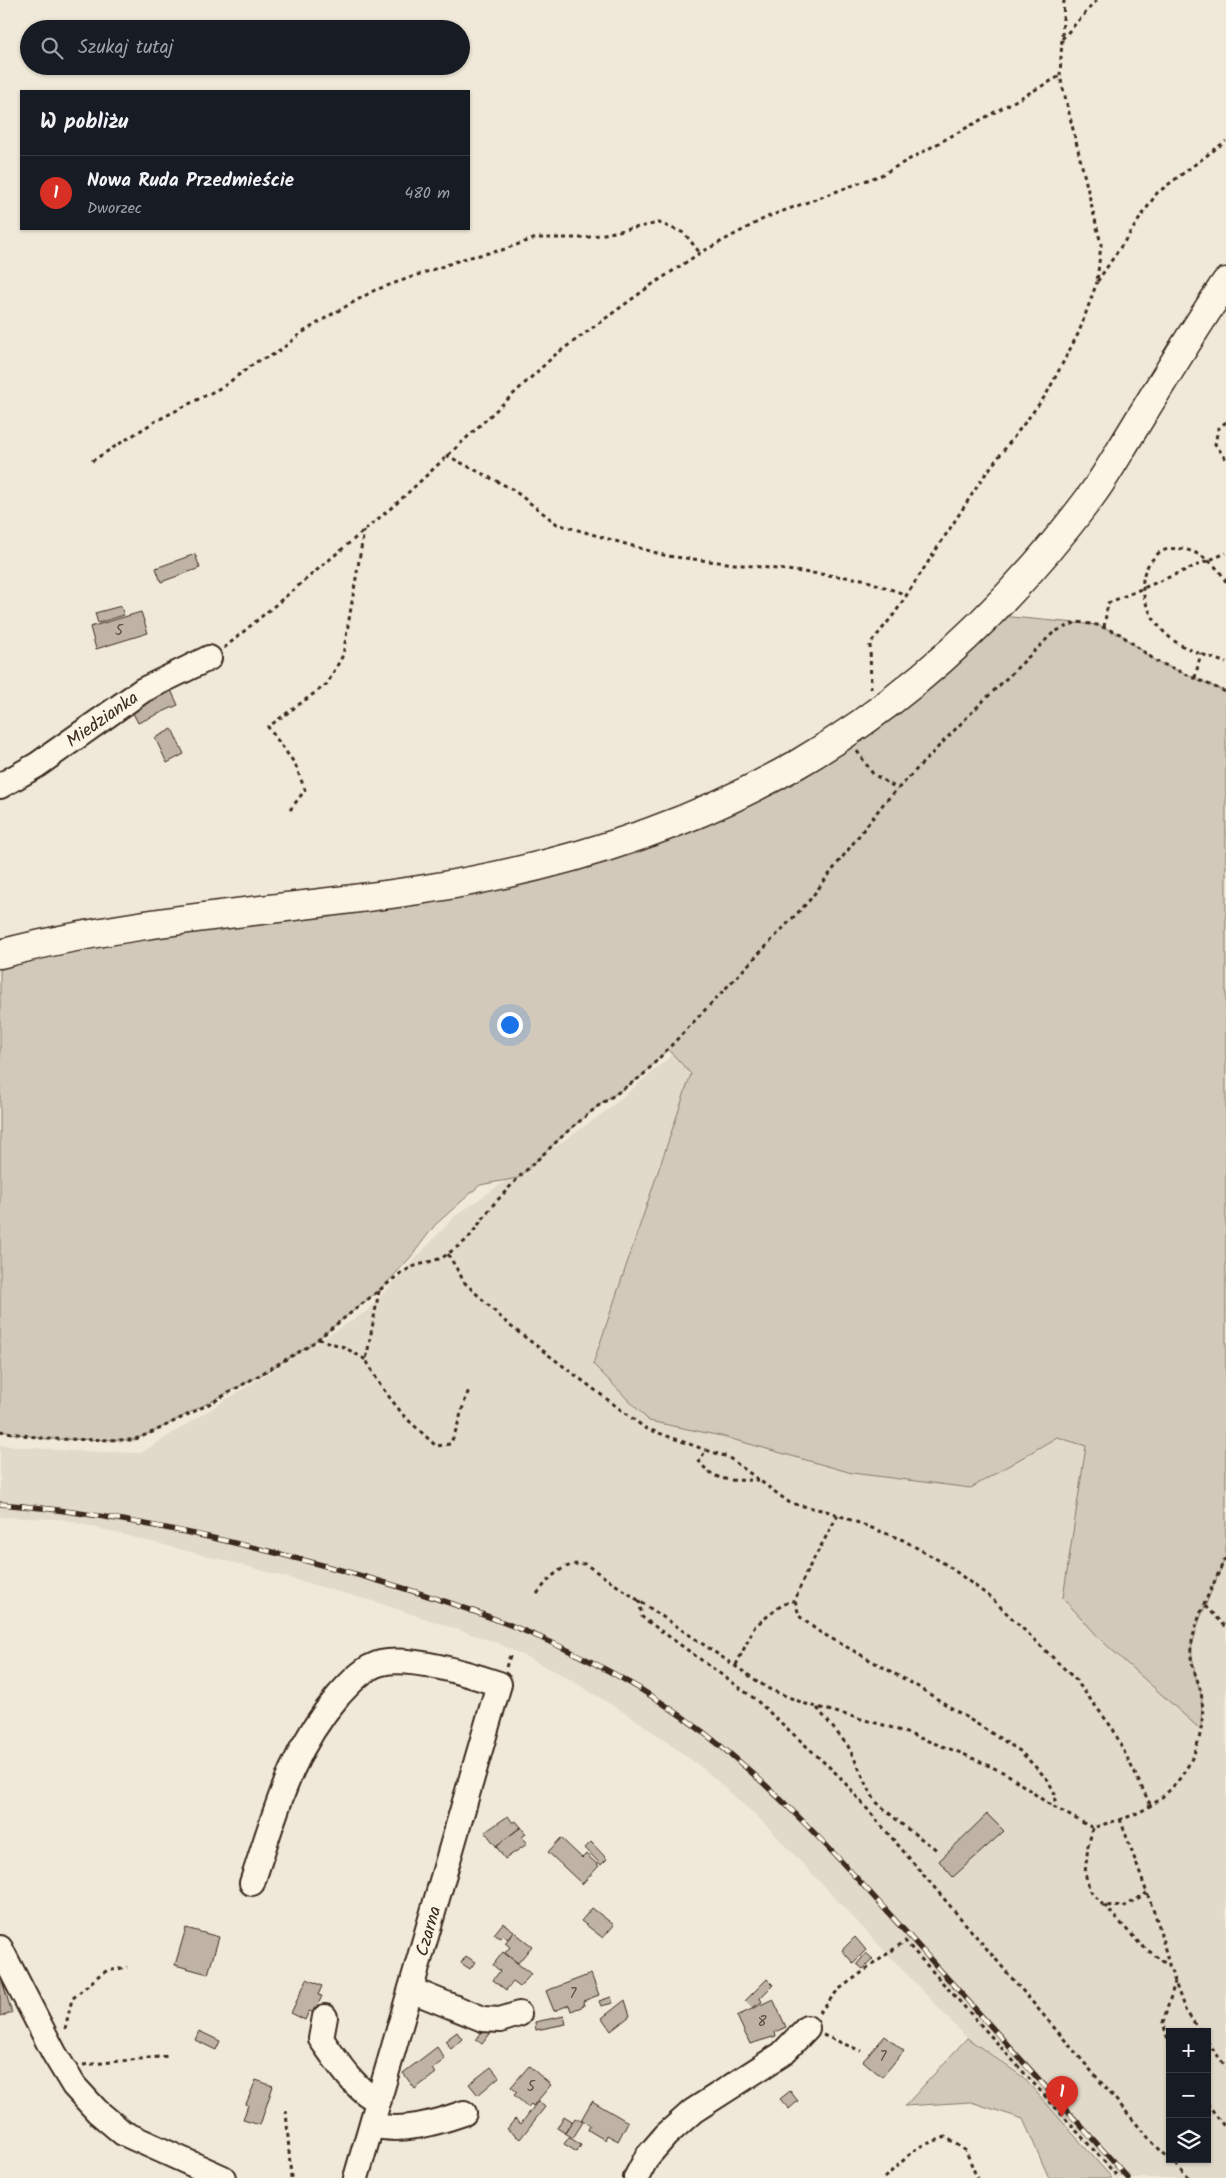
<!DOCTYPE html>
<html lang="pl">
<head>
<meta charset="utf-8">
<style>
	:root { --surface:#171b24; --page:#242831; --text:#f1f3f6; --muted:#9ea1a6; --line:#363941; --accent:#d93025 }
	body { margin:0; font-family:Kalam,sans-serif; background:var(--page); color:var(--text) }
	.controls { position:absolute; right:15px; bottom:15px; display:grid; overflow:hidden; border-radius:0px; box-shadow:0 1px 4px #0004 }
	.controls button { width:45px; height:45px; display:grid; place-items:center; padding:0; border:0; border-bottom:1px solid var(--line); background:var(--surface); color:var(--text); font:25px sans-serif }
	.you { position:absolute; left:509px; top:1024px; width:18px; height:18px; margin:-12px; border:4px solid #fff; border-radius:50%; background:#1a73e8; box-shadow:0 0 0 8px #1a73e833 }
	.badge { display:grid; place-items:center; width:32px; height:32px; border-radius:50%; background:var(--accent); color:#fff; font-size:16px; font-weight:700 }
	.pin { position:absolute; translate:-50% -41px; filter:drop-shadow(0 1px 2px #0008) }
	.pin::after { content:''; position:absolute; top:26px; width:18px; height:15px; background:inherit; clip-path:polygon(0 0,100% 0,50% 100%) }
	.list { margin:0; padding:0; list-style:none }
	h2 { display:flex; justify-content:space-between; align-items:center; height:65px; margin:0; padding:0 20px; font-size:21px }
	h2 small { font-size:16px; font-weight:400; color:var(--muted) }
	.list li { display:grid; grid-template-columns:32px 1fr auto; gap:15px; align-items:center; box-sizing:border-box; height:75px; padding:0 20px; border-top:1px solid var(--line) }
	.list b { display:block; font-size:19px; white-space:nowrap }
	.list p { margin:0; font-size:16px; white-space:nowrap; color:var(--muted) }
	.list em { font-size:16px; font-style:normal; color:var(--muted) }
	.icon { flex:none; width:28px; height:28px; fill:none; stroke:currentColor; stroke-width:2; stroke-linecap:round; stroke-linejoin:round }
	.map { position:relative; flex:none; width:1226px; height:2178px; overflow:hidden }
	.search { position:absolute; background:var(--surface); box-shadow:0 1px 4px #0004; left:20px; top:20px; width:450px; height:55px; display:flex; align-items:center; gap:12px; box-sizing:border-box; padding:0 18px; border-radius:28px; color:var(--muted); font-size:19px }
	.panel { position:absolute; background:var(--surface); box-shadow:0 1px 4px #0004; left:20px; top:90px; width:450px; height:140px; border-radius:0px }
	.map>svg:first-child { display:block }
</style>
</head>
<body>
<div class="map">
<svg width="1226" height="2178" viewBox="0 0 1226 2178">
	<rect width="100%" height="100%" fill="#f0e9d9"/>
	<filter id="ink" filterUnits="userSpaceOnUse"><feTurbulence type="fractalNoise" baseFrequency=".02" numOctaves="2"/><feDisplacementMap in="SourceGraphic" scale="10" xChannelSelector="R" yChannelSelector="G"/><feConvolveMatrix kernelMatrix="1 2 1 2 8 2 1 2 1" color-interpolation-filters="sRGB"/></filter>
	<g filter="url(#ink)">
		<!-- built -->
		<path fill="#e1d9c9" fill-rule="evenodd" d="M1226 718V2178H1116L1027 2077 967 2038 766 1825 705 1770 638 1721 564 1676 498 1643 376 1602 231 1562 61 1519 0 1517V1445L70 1451 141 1453 367 1311 455 1216 605 1112 731 1005ZM1170 2032H1207V2159H1170Z"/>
		<!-- green -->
		<path fill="#d2c9ba" stroke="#867a6c" d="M990 615 1097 625 1120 634 1156 661 1226 692V1556L1199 1621 1191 1649 1195 1674 1202 1697 1201 1730 1102 1641 1063 1598 1086 1446 1057 1437 971 1488 852 1473 721 1436 649 1421 593 1364 691 1074 668 1049 642 1076 598 1106 569 1130 518 1178 480 1185 435 1225 410 1258 382 1288 309 1346 261 1375 155 1431 133 1440 47 1439 0 1431V954L417 890 745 793Z
			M967 2038 1023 2077 1112 2178H1049L1023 2119 971 2102 905 2106Z"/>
		<!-- building -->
		<path fill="#beb3a4" stroke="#3b2a1e" d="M195 554 200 568 161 582 156 568Z
			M121 606 124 615 98 623 95 613Z
			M141 612 148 633 96 649 90 627Z
			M170 688 178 705 138 723 130 707Z
			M172 729 184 754 167 763 155 738Z
			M987 1814 1004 1831 953 1877 939 1861Z
			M508 1816 513 1823 516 1821 521 1827 496 1846 485 1832Z
			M521 1827 526 1834 522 1837 527 1844 505 1859 496 1846Z
			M561 1838 582 1858 586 1854 599 1866 582 1884 548 1852Z
			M591 1842 607 1859 601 1865 585 1848Z
			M592 1908 614 1925 603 1938 581 1921Z
			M503 1923 514 1931 508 1939 503 1935 500 1938 494 1934Z
			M186 1928 219 1937 208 1974 175 1965Z
			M514 1932 532 1946 518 1963 505 1953 510 1947 505 1943Z
			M855 1937 866 1950 853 1963 842 1950Z
			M503 1952 531 1974 520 1987 513 1982 506 1990 493 1980 500 1971 493 1965Z
			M866 1953 873 1959 863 1969 857 1964Z
			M466 1956 475 1962 470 1969 461 1963Z
			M0 1974 12 2013 0 2017Z
			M591 1974 599 1995 583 2001 584 2006 571 2011 569 2005 554 2011 546 1991Z
			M307 1979 322 1986 318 1995 322 1996 314 2013 309 2011 305 2020 291 2013Z
			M767 1979 773 1985 760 1998 762 2002 752 2008 745 2001Z
			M611 1997 613 2003 601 2006 599 2001Z
			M773 1999 786 2027 775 2032 776 2036 750 2044 737 2016Z
			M625 2000 630 2016 611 2031 602 2018Z
			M564 2016 566 2024 536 2030 535 2022Z
			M487 2025 493 2030 482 2044 476 2040Z
			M199 2031 220 2041 216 2050 195 2040Z
			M457 2032 462 2039 451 2049 445 2041Z
			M885 2036 904 2051 882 2077 863 2061Z
			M437 2047 445 2059 432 2069 436 2073 415 2089 403 2073Z
			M529 2066 551 2085 533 2106 531 2104 528 2107 514 2095 517 2092 511 2087Z
			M491 2067 499 2077 478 2095 469 2084Z
			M256 2080 273 2086 260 2125 243 2120 248 2105 246 2104Z
			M790 2091 798 2101 789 2109 780 2099Z
			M538 2101 545 2107 520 2139 507 2129 515 2119 521 2124Z
			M592 2101 628 2122 618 2141 607 2135 605 2140 588 2130 590 2125 581 2120Z
			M564 2116 572 2121 565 2133 557 2128Z
			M575 2118 583 2122 573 2138 565 2133Z
			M569 2137 581 2145 577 2152 564 2144Z"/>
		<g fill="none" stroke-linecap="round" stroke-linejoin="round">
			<!-- minor casing -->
			<g stroke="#3b2a1e" stroke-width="28">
				<path id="minor" d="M0 786 37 765 143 690 209 658
					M252 1883C276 1812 289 1753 339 1695 350 1683 364 1667 381 1663 411 1656 469 1674 499 1684L356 2178
					M0 1948 54 2053 74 2086 97 2111 123 2133 223 2178
					M411 1990 483 2019 500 2020 519 2014
					M325 2017 321 2039C334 2057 358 2095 379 2100
					M372 2125C402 2133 435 2123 464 2113
					M636 2178 647 2157 666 2135 693 2111 782 2054 807 2028"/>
			</g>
			<!-- major casing -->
			<g stroke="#3b2a1e" stroke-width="31">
				<path id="major" d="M0 954C137 918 279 911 419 890 707 845 915 731 1091 496 1106 476 1118 454 1131 433 1162 382 1193 331 1226 282"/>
			</g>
			<!-- path -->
			<path stroke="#3b2a1e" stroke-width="3" stroke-dasharray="4 4" stroke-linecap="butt" d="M1064 0 1060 76 1101 244 1097 282 1157 193 1226 141
				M1062 39 1097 0
				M1226 422 1218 429 1215 444 1226 459
				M446 455 512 489 557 524 667 556 862 579 907 595
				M92 461 154 422 224 386 256 362 277 353 300 334 329 316 375 290 466 258 502 250 536 238H584L659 223 684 233 700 253
				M1226 582C1216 560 1184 540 1160 552 1157 554 1154 558 1152 560 1130 584 1151 624 1173 640 1188 651 1209 656 1226 663
				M1104 627 1108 603 1226 553
				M224 648 397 503 555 355 650 286 700 253 767 217 881 175 1060 76
				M1195 678 1201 653
				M871 689 870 644 895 613 984 476 1046 395 1079 332 1097 282
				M857 751 873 774 898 789
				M290 810 305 790 295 764 268 727 327 684 343 655 364 531
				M448 1254 465 1283 509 1325 645 1428 706 1450
				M379 1291 366 1360 380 1385 404 1416 436 1446 450 1444C459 1427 461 1408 469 1390
				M318 1339 344 1347 366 1360
				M0 1431 47 1439 133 1440 155 1431 213 1402 309 1346 401 1273 412 1267 442 1258 468 1239 492 1206 518 1178 569 1130 598 1106 642 1076 808 902 884 803 975 709 1054 632 1077 622 1097 625 1120 634 1156 661 1226 692
				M759 1480C733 1480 716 1484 699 1461L706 1450 728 1457 790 1503 830 1512 903 1540 947 1565 990 1597 1075 1679 1113 1729 1150 1804
				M838 1515 805 1575 795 1600 799 1616 818 1631 915 1685 1020 1751 1048 1780 1057 1798 1050 1805
				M537 1594C550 1577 563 1562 585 1564L769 1689 806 1704 887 1726 961 1753 1007 1774 1050 1805 1093 1828C1106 1823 1120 1820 1133 1815 1178 1796 1207 1749 1202 1700 1201 1683 1189 1666 1191 1648 1195 1617 1214 1585 1226 1556
				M639 1600 642 1617 755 1699 839 1776 1152 2142 1189 2178
				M1205 1606 1226 1628
				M736 1665 755 1626 782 1605 795 1600
				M506 1667 511 1653
				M817 1708 848 1746 875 1801 905 1827 937 1850
				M1120 1819 1158 1923 1170 1968 1185 2010 1201 2032
				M1093 1828 1088 1846 1085 1873 1090 1891 1103 1905 1123 1907 1147 1893
				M1104 1905 1141 1945 1170 1967
				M819 2013 838 1990 905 1941 1119 2178
				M65 2029 72 1999 103 1972 127 1967
				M823 2035 861 2051
				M1207 2041 1226 2067
				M1170 2046 1163 2023 1175 1982
				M83 2065 168 2056
				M1207 2103 1226 2129
				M286 2110 291 2178
				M884 2178 918 2147 946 2137 966 2151 977 2178"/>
			<!-- minor -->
			<use href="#minor" stroke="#fcf5e5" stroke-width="24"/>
			<!-- major -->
			<use href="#major" stroke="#fcf5e5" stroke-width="28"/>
			<!-- rail casing -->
			<g stroke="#3b2a1e" stroke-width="5.5">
				<path id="rail" d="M0 1504C102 1512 204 1534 303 1560 445 1597 585 1641 703 1732 781 1792 846 1866 912 1939 984 2019 1056 2099 1128 2178"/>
			</g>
			<!-- rail -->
			<use href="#rail" stroke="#fcf5e5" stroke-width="4" stroke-dasharray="11" stroke-linecap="butt"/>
		</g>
	</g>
	<g text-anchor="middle" stroke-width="4" stroke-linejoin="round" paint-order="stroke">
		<!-- number labels -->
		<g font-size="15" fill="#5c4c40">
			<text x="119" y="635">5</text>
			<text x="573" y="1998">7</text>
			<text x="762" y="2026">8</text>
			<text x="883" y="2061">7</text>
			<text x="531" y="2091">5</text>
		</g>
		<!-- street labels -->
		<g font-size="18" fill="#3b2a1e" stroke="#fcf5e5">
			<text transform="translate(102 719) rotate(-35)" y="6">Miedzianka</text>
			<text transform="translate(428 1931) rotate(-74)" y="6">Czarna</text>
		</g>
	</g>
</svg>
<div class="controls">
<button>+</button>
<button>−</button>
<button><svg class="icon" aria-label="layers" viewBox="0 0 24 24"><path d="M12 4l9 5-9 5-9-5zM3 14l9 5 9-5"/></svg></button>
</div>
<div class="you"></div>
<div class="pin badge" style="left:1062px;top:2117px">1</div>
<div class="search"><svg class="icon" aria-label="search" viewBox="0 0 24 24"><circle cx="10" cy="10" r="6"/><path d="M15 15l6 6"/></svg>Szukaj tutaj</div>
<section class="panel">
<h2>W pobliżu<small></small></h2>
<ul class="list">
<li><span class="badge">1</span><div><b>Nowa Ruda Przedmieście</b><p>Dworzec</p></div><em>480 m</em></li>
</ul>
</section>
</div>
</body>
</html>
